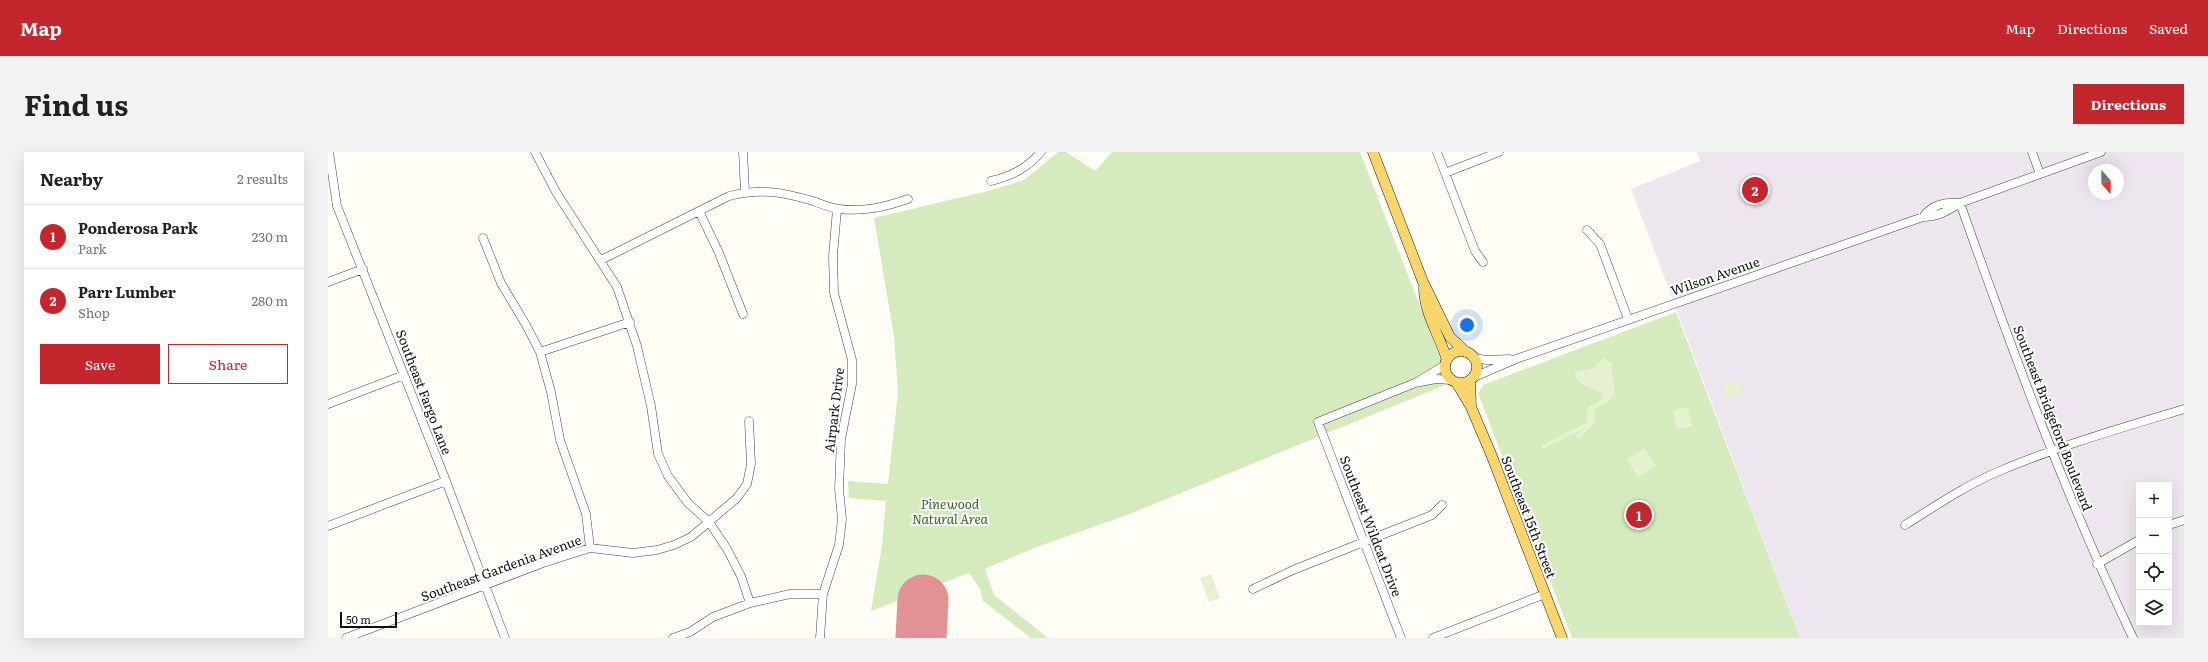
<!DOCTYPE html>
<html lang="en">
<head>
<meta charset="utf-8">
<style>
	:root { --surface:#fff; --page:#f2f2f2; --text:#202124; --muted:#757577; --line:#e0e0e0; --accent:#c4262e }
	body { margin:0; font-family:Literata,serif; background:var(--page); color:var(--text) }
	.controls { position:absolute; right:12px; bottom:12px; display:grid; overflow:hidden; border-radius:0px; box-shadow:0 4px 16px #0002 }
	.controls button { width:36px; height:36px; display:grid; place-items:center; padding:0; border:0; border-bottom:1px solid var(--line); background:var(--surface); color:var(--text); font:20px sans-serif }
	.compass { position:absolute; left:1760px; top:12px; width:36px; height:36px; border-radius:50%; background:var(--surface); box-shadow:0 4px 16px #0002; rotate:159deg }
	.scale { position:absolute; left:12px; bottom:10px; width:57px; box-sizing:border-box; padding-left:4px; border:2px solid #111; border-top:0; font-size:11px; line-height:14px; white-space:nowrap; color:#111; -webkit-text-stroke:3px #fff; paint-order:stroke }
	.you { position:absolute; left:1139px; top:173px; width:14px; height:14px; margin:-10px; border:3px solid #fff; border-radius:50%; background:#1a73e8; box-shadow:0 0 0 6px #1a73e833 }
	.badge { display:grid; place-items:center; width:26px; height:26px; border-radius:50%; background:var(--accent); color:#fff; font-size:13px; font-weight:700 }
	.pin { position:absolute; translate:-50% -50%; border:2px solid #fff; box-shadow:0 1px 4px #0006 }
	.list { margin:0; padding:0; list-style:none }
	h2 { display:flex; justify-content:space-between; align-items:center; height:52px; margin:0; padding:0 16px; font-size:17px }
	h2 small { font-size:13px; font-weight:400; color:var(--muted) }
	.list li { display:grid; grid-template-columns:26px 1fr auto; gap:12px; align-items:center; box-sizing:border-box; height:64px; padding:0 16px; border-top:1px solid var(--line) }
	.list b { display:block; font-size:15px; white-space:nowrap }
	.list p { margin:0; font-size:13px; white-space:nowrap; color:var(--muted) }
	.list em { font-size:13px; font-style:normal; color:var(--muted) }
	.actions { display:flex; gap:8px; padding:12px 16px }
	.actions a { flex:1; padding:9px 0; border:1px solid var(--accent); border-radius:0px; text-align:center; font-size:14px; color:var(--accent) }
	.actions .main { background:var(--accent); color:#fff }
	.icon { flex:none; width:22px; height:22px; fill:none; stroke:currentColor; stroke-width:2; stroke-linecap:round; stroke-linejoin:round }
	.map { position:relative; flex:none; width:1856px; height:486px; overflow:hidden; border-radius:0px }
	header { display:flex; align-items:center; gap:24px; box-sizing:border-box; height:56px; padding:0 20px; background:var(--accent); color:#fff }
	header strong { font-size:19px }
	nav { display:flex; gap:22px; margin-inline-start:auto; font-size:14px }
	.intro { display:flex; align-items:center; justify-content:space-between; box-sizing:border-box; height:96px; padding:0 24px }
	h1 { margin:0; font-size:28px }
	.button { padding:10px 18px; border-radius:0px; background:var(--accent); color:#fff; font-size:14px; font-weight:700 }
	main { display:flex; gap:24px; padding:0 24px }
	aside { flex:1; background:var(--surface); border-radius:0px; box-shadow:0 4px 16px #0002 }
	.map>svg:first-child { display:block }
</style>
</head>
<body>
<header>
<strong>Map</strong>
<nav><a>Map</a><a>Directions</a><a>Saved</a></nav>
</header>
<div class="intro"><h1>Find us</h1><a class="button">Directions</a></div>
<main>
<aside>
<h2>Nearby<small>2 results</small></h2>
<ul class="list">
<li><span class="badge">1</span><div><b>Ponderosa Park</b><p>Park</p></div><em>230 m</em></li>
<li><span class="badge">2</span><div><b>Parr Lumber</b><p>Shop</p></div><em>280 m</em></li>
</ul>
<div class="actions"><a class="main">Save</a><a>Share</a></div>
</aside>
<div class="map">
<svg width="1856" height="486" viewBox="0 0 1856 486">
	<rect width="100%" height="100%" fill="#fffdf5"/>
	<!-- industrial -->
	<path fill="#eee6ef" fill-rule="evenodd" d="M1369 0H1856V486H1472L1303 37 1372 9ZM1766 18H1790V42H1766ZM1811 333H1841V471H1811Z"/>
	<!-- green -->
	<path fill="#d5ebbd" d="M730 0H738L767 19 784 0H1032L1122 231 799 363 706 396 657 417 666 443 720 486H703L655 449 652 437 641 421 543 459 554 394 558 349 521 346 520 329 560 332 570 241 566 184 546 66 664 38 696 28Z
		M1348 160 1472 486H1244L1150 241 1155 233Z"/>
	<!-- pitch -->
	<path fill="#e6f2cf" d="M1275 206 1285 212 1283 216 1287 241 1283 248 1266 257 1267 270 1251 287 1248 285 1255 277 1215 297 1213 294 1258 271 1260 267 1259 256 1275 247 1273 241 1254 232 1246 223 1248 220 1269 215 1268 211 1272 210Z
		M1411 228 1414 241 1398 245 1394 232Z
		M1360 255 1364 274 1349 277 1345 259Z
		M1316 296 1328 313 1310 325 1299 308Z
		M883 422 892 446 881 450 872 426Z"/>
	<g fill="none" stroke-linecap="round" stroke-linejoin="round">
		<!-- runway -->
		<path stroke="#e29292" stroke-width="51" d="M593 486 595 448"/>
		<!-- minor casing -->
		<g stroke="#444" stroke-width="9">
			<path id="minor" d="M1 0 9 54 118 329 177 486
				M207 0 228 40 289 135 309 194 323 254 330 302 340 324 360 351 381 370 399 397 413 424 422 451
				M415 0 417 40
				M1109 0 1147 99 1155 110
				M1704 0 1712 22
				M1117 21 1171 0
				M663 29C684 24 699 16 713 0
				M1632 51C1684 198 1738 345 1805 486
				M371 59 391 101 415 162
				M1595 65C1604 52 1617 50 1632 51
				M1259 78 1272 92 1300 167
				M155 86 173 131 198 173 212 200 223 240 232 288 258 362 262 396
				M273 108 401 44C434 36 454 40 485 49 493 52 503 56 511 57 536 60 557 55 580 47
				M0 130 35 117
				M212 200 302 170
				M1145 206 1159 208 1181 207
				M1146 225 1188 207 1595 65C1609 65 1620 59 1632 51L1773 0
				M1092 230 1108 227 1123 228
				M0 252 76 223
				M1577 373C1606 355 1635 335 1667 321 1727 295 1793 276 1856 257
				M1841 373 1856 368
				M0 374 118 329
				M1769 412 1811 388
				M925 437 965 418 1104 363 1114 353
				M18 486 215 411 262 396 305 401 329 398 346 393 363 385 409 346 419 332 423 312 421 269
				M345 486 362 480 385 465 422 451 462 442H495
				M492 486 495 442 511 393 514 367 511 337 513 287 524 232V208L506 141 505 104 509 57
				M1073 486 990 270 1087 231 1117 213
				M1105 486 1217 442"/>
		</g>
		<!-- major casing -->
		<g stroke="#222" stroke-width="11">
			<path id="major" d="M1045 0 1095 130 1122 185 1138 200
				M1096 136C1096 161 1112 184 1119 208
				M1117 215a16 16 0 1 1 32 0a16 16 0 1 1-32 0Z
				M1142 228 1143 255
				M1128 230 1143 255 1163 302 1234 486"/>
		</g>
		<!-- minor -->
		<use href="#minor" stroke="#fff" stroke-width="8"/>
		<!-- major -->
		<use href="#major" stroke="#f9d66b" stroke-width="10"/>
	</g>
	<g text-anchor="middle" stroke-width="4" stroke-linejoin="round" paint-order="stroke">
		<!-- street labels -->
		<g font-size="13" fill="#111" stroke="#fff">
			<text transform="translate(1387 124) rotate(-19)" y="5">Wilson Avenue</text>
			<text transform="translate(96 240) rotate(69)" y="5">Southeast Fargo Lane</text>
			<text transform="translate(506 258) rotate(-83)" y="5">Airpark Drive</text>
			<text transform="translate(1725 266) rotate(69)" y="5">Southeast Bridgeford Boulevard</text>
			<text transform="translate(1201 365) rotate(69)" y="5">Southeast 15th Street</text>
			<text transform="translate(1043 374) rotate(69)" y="5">Southeast Wildcat Drive</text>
			<text transform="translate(173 416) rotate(-20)" y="5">Southeast Gardenia Avenue</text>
		</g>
		<!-- park labels -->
		<g font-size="13" font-style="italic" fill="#2f6b1f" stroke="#fff">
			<text x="622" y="357">Pinewood<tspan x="622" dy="15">Natural Area</tspan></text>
		</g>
	</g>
</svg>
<div class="controls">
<button>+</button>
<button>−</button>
<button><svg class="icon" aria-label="locate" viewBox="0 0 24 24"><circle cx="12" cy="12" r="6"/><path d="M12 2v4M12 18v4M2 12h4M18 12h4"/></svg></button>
<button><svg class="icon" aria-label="layers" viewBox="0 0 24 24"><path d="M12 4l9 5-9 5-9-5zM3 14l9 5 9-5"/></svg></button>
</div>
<svg class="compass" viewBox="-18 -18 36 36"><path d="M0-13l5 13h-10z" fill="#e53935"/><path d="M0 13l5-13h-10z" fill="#757577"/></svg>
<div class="scale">50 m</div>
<div class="you"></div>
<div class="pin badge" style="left:1311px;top:363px">1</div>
<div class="pin badge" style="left:1427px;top:38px">2</div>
</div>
</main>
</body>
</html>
